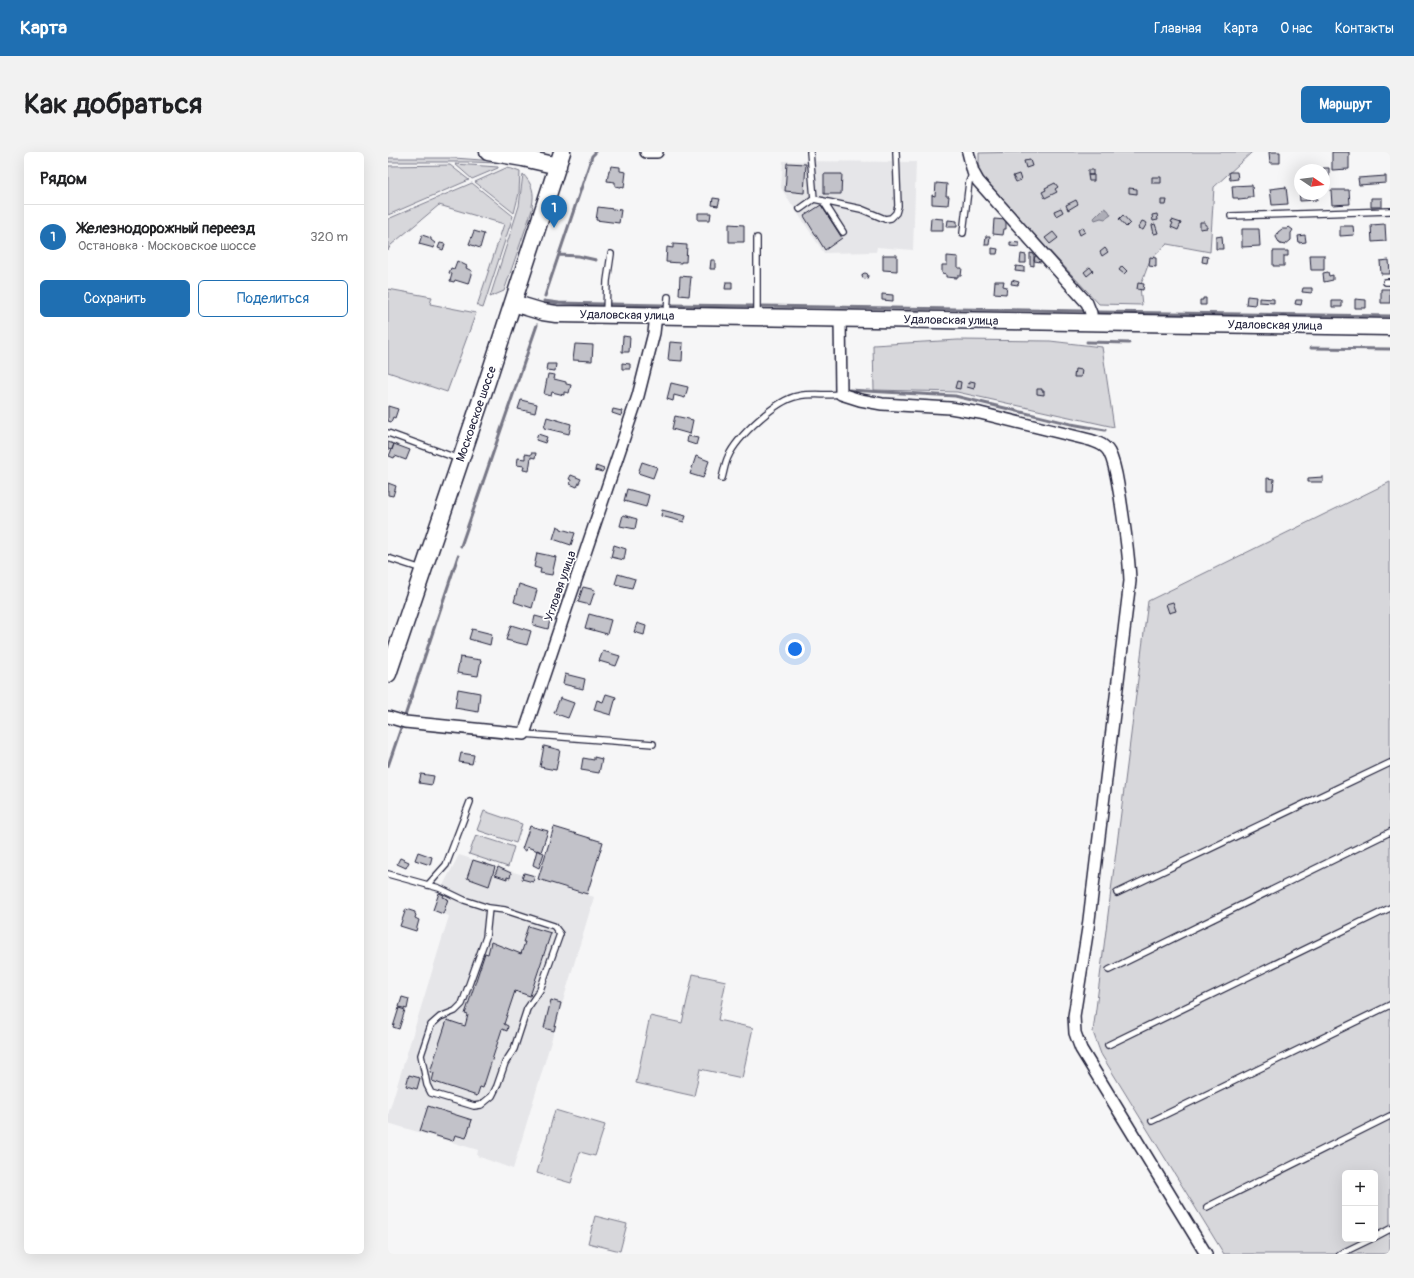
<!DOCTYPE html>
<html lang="ru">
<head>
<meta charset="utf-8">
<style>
	:root { --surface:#fff; --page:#f2f2f2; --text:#202124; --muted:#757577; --line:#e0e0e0; --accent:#1f6fb2 }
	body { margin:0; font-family:Pangolin,sans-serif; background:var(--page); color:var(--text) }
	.controls { position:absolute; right:12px; bottom:12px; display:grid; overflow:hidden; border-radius:6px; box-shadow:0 4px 16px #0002 }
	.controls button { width:36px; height:36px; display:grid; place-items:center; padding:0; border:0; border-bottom:1px solid var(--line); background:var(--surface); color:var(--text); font:20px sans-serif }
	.compass { position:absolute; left:906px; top:12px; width:36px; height:36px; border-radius:50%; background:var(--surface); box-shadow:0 4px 16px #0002; rotate:103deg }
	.you { position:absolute; left:407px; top:497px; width:14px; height:14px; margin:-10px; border:3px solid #fff; border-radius:50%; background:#1a73e8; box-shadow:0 0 0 6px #1a73e833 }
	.badge { display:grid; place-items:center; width:26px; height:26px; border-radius:50%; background:var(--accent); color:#fff; font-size:13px; font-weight:700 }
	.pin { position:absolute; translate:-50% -33px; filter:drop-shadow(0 1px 2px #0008) }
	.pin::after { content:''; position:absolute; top:21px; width:14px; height:12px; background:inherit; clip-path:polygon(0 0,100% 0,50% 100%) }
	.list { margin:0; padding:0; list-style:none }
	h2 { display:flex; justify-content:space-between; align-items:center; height:52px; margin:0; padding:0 16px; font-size:17px }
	h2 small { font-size:13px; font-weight:400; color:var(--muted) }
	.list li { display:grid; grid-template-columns:26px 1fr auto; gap:12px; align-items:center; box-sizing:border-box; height:64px; padding:0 16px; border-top:1px solid var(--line) }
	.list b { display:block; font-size:15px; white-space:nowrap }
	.list p { margin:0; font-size:13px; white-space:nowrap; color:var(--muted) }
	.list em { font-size:13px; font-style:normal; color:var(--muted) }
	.actions { display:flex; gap:8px; padding:12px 16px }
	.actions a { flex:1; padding:9px 0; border:1px solid var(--accent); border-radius:6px; text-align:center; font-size:14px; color:var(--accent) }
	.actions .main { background:var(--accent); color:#fff }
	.map { position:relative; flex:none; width:1002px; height:1102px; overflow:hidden; border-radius:6px }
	header { display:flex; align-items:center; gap:24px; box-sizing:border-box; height:56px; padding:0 20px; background:var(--accent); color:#fff }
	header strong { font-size:19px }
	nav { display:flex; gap:22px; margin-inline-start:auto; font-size:14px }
	.intro { display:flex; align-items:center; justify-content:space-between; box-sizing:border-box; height:96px; padding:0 24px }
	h1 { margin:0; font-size:28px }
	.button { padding:10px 18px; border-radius:6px; background:var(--accent); color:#fff; font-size:14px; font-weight:700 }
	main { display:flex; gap:24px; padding:0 24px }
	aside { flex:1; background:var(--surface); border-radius:6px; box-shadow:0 4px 16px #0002 }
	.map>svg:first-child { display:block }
</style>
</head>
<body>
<header>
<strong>Карта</strong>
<nav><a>Главная</a><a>Карта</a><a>О нас</a><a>Контакты</a></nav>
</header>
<div class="intro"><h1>Как добраться</h1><a class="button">Маршрут</a></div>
<main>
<aside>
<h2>Рядом<small></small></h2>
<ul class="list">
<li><span class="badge">1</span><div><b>Железнодорожный переезд</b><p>Остановка · Московское шоссе</p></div><em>320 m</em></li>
</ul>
<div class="actions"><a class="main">Сохранить</a><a>Поделиться</a></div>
</aside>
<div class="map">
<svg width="1002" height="1102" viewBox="0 0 1002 1102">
	<rect width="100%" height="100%" fill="#f6f6f7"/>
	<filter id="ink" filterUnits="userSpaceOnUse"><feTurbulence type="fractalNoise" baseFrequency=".025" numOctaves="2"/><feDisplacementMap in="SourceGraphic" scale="8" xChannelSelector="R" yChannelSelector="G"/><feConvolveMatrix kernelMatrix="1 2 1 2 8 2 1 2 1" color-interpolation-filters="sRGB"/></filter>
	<g filter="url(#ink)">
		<!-- built -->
		<path fill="#e6e6e9" d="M395 9 528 10 525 98 489 95 488 100 436 101 393 36Z
			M71 703 206 745 125 1017 89 1004 90 998 0 971V963L61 764 45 758 51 741Z"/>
		<!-- green -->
		<path fill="#d7d7db" stroke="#7c7c8b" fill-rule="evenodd" d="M637 0H864L826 35 822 100 779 92 762 108 752 135 754 153 711 152 591 23V1Z
			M0 6H66L107 9 108 11 85 10H0Z
			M67 12 110 15V16L84 27Z
			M62 13 81 28 0 63V14Z
			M118 16 124 17 132 20 131 41 126 61 87 30Z
			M135 22C144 32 147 40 144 54L145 55 116 139 102 145 131 54Z
			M84 31 125 64 95 156 89 154 116 72 51 53 3 93 0 98V67Z
			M0 137 44 145 42 152 88 161 59 240 0 220Z
			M570 188 662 189 714 195 726 275 569 240 486 238 485 193Z
			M1002 330V1102H836L713 902 705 880 760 449ZM957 1021H987V1087H957Z
			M96 659 134 672 128 691 89 678Z
			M88 683 126 695 120 715 81 702Z
			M305 822 338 829 330 868 365 876 354 926 312 917 306 944 248 931 262 864 294 871Z
			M167 958 217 973 207 1004 192 1000 183 1031 149 1021Z
			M207 1064 239 1072 232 1099 200 1091Z"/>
		<!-- water -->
		<path fill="#aeaeb7" stroke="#767685" d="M716 56 720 58 723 63 717 67 713 66 707 68 706 66Z"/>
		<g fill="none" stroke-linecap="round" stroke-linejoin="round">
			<!-- stream -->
			<path stroke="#767685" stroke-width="3" d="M171 103 190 104 208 108
				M157 144 204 4 207 1
				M156 149 171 151 214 152
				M222 152 275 153
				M284 153 366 154
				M374 154 696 159
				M710 160 1002 164
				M699 190 741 191
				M923 196 1002 197
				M461 238 567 244 683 272 717 278
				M73 394 149 173
				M17 564 70 404
				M0 614 13 576"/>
		</g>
		<!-- building -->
		<path fill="#c2c2c9" stroke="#22223b" d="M881 0H892V11H882Z
			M944 0H961V17L944 18Z
			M642 8 644 14 638 16 636 9Z
			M399 11 418 12 416 41 397 39Z
			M223 14 232 15V19L238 20 236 36 227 34V30L219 29 221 18H222Z
			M935 16H941V25L936 24Z
			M700 18H705V23H700Z
			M841 20H849L850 27 842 28Z
			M436 22H454L453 42H436Z
			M631 22 633 28 628 30 625 24Z
			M700 23H706V29H701Z
			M998 24V31L971 33 970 26Z
			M764 25H773V31H764Z
			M548 31 559 32 558 44H561L560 53 544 52V43L547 44Z
			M667 31 670 35 667 37 669 40 657 46 654 40 658 38 657 36Z
			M864 33 865 45H860V47L851 48 850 46H845L844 34Z
			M898 35 900 52 884 53 882 37Z
			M912 35V42H929V48L912 49 911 36Z
			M741 36 749 37V42L741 41Z
			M943 38H961L962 52 944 53Z
			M325 46 332 47 330 54 324 53Z
			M983 46H994V55H983Z
			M688 48 690 52 680 58 678 53Z
			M773 48H779L778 53H773Z
			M433 53 454 86 437 98 416 64Z
			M210 55 233 58 231 71 208 68Z
			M673 56 675 60 668 64 666 59Z
			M310 61H323L322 68H310Z
			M769 62 770 68 765 69 764 63Z
			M735 63 742 71 738 75 731 67Z
			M543 66 555 67V79H542Z
			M606 67 618 68V77H616L615 83 605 82Z
			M560 68 569 69V75H559Z
			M784 68 793 71 790 78 783 75 785 71 783 70Z
			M754 69 759 71 755 78 750 76Z
			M812 70H817V73H819V76L812 77Z
			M341 72 356 73V90H341Z
			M767 72 770 81 766 82 764 73Z
			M997 72 998 89 984 90 983 73Z
			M952 74H965L966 83 952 84Z
			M695 75 697 80 692 83 690 78Z
			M901 75 905 78 903 81V88L897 93 892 92 888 85 890 80 894 77H899Z
			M854 77H871L872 94 854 95Z
			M86 79 96 82 92 96 81 92Z
			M665 80 670 86 662 92 657 86Z
			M34 83 43 86V88L47 91 46 96 31 92Z
			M917 83 918 90 911 91 910 84Z
			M598 84H602L601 93H597Z
			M834 84 835 97H828V85Z
			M622 90 631 91V95L622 94Z
			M52 91 57 92 55 98 50 96Z
			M285 92 299 93 298 110H293V111L278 110 279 95 285 96Z
			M604 96 610 97 609 102H604Z
			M717 96 720 100 714 104 712 100Z
			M885 99H900V104H896V114H885Z
			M642 101 646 102V114L642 113Z
			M633 102 638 103V111H632Z
			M495 103H509V119L495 118Z
			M922 103H936V118H923Z
			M559 104 570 105V116H574L573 124H569V126L558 125V122L554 121V113H559Z
			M647 104 654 105 653 110 646 109Z
			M815 104 820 105 819 111 814 110Z
			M762 105 768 106V115L761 114Z
			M323 108H327V117H322Z
			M1001 108 1002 122H993L992 109Z
			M69 109 79 114 78 116 84 119 80 132 67 128 66 130 62 129 64 122 61 121 63 116 66 117Z
			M628 114 636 115V120L627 119Z
			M734 114 739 119 736 122 731 118Z
			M702 115 705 119 699 124 696 120Z
			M940 120 941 124 945 123V128L936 130 935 121Z
			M474 124a3 3 0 1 1 6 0a3 3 0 1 1-6 0Z
			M292 124 303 125 301 144 291 143Z
			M624 128 631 130 630 133 623 132Z
			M607 129H616L615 134 619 135 618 142 606 141Z
			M338 130H344V137H337Z
			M750 131 756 132 755 138 749 137Z
			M915 136H924V141L914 140Z
			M993 137H1002V151H993Z
			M494 142 505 143V149L494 148Z
			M859 144 868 145 867 153 858 152Z
			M815 146H818V153H812V148H815Z
			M871 146 886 147V151L871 150Z
			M967 147 978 148V156H967Z
			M908 148H914L913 153 907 152Z
			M944 149H954V155H944Z
			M235 184 242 185 241 200H234Z
			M282 190 295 191 294 209 280 208Z
			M187 192 205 193 204 209 185 208Z
			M234 211 242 212V217H234Z
			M159 212H168L167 219 158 218Z
			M687 217 694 218 693 225H686Z
			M160 222 167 223 166 227 178 230V232L183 233 181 241 176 240V243L164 240 163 244 156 242Z
			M569 229 573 230 572 237 567 236Z
			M582 229 587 230 586 237 579 235 580 231 582 232Z
			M283 231 300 235 297 246 286 243 285 249 279 247Z
			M649 237H654V239H656V243L649 242Z
			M133 248 149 252 147 261 130 257Z
			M0 254 10 257 7 266 5 265 3 270 0 269Z
			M225 257 234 259 233 264 224 261Z
			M287 264 305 268 302 282 284 277Z
			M159 265 183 272 181 282 156 276Z
			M150 282 159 285 157 291 148 288Z
			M300 284 310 286 308 293 299 290Z
			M0 290 6 292 4 298 0 297Z
			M6 292 22 298 18 308 7 304 6 306 1 304Z
			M143 301H148L147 306 143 305 141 319 135 318 136 314 129 313 130 306 137 307V302L143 303Z
			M308 304 321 309 315 326 302 322Z
			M254 310 269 315 265 326 250 321Z
			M208 314 216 317 214 320 207 318Z
			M183 323 193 327 189 335 182 332 183 328 181 327Z
			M935 325V330H920V326Z
			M879 326 886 327 885 338H879Z
			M0 331 8 334 5 344 0 343Z
			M239 337 261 343 258 355 236 349Z
			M274 358 298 364 296 370 273 364Z
			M235 363 249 367 247 377 232 374Z
			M169 374 173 376V377L187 381 183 393 165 387Z
			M226 393 238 397 236 408 223 405Z
			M149 401 168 405 164 423 152 421 153 417 146 415Z
			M230 422 247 427 244 436 227 432Z
			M131 432 149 438 144 456 126 450Z
			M195 435 207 438 202 453 190 450Z
			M785 450 788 459 781 461 778 452Z
			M201 462 223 468 219 482 197 476Z
			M147 464 162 468 160 477 145 473Z
			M249 471 258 474 256 483 246 480Z
			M123 473 143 479 139 493 118 488Z
			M84 477 104 482 102 493 81 487Z
			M215 499 232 504 228 514 211 509Z
			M72 505 93 508 90 524 69 521Z
			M177 522 197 527 195 537 175 532Z
			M70 537 92 541 90 560 67 556Z
			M218 542 228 545 223 563 206 558 209 548 215 550Z
			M172 546 186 551 180 566 166 561Z
			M156 594 172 598 168 618 152 615Z
			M73 601 86 603 84 612 71 610Z
			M206 605 214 607 211 621 193 618 195 606 206 608Z
			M33 622 46 624 44 633 31 631Z
			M142 674 160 679 153 700 139 695 138 699 134 697Z
			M166 675 215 690 199 742 150 727Z
			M149 698 156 701 151 716 145 713Z
			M30 700 44 705 42 713 27 708Z
			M12 706 21 710 18 716 9 712Z
			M85 708 107 715 101 734 79 726Z
			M110 715 123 721 122 726 119 725V727L107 723Z
			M136 721 147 724 145 730 134 727Z
			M51 741 56 743 55 745 60 747 55 762 45 758Z
			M18 757 27 760V762L28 763 27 766 31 768 28 779 12 774Z
			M140 774 163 781 142 844 127 839 116 872 120 874 119 879 114 877 95 936 92 935 89 944 44 929 46 921 42 920 59 868 77 874 80 863 77 862 97 801 100 802 103 790 133 802 137 790H135Z
			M14 845 21 847 19 857 11 855Z
			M163 848 173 851 166 879 156 876Z
			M11 856 17 858 11 877 5 875Z
			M21 923 32 926 29 937 18 934Z
			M40 954 84 968 78 986 67 983 65 989 32 979Z"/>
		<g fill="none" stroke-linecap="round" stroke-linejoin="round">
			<!-- lane casing -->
			<g stroke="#22223b" stroke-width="8">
				<path id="lane" d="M422 0 426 47 473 57 497 67 503 66 508 61 510 54 508 0
					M435 49 455 80
					M412 57 426 47
					M843 64 1002 59
					M575 81 581 30 585 20
					M369 86V164
					M998 130H1002
					M218 162 219 129 223 102
					M279 163 280 145
					M0 281 71 307
					M334 326C336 319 337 311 340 305 349 285 388 248 410 244 424 241 439 244 453 242
					M0 406 34 417
					M136 582 265 592
					M0 722 51 736 76 748 101 756 117 758 166 774 172 782 152 838 139 857 126 897 117 911 109 934 104 944 93 953 86 954 43 941 39 933 33 903 43 873 52 865 67 859 74 852 98 785 101 756
					M40 733 58 713 82 650
					M729 741 1002 611
					M721 818 1002 680
					M720 893 1002 756
					M764 969 1002 853
					M819 1055 1002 964
					M987 1085 1002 1077
					M952 1102 983 1087"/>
			</g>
			<!-- street casing -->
			<g stroke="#22223b" stroke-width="14">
				<path id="street" d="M258 0H269
					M580 0 585 20 590 29 699 151 703 161V170
					M452 166 453 242 472 248 494 252 562 256 592 261 694 286C703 288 716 291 721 300 728 313 729 329 732 344 736 372 741 400 742 429L700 776 686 864 687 881 693 897 818 1102
					M0 565 17 570 136 582 250 244 266 181 268 163"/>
			</g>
			<!-- secondary casing -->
			<g stroke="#22223b" stroke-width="19">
				<path id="secondary" d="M100 0 135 6 170 14
					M125 151 155 160 168 162 1002 175
					M0 522 100 227 174 0"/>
			</g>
			<!-- lane -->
			<use href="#lane" stroke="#fff" stroke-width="5.5"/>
			<!-- street -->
			<use href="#street" stroke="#fff" stroke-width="11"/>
			<!-- secondary -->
			<use href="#secondary" stroke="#fff" stroke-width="16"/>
		</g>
	</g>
	<g text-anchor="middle" stroke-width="3.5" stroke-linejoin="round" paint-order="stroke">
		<!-- street labels -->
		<g font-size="12" fill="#22223b" stroke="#fff">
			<text transform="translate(239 163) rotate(1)" y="4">Удаловская улица</text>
			<text transform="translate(563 168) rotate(1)" y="4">Удаловская улица</text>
			<text transform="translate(887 173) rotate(1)" y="4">Удаловская улица</text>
			<text transform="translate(88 262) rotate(-71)" y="4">Московское шоссе</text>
			<text transform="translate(172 434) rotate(-71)" y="4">Угловая улица</text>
		</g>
	</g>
</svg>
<div class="controls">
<button>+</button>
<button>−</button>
</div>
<svg class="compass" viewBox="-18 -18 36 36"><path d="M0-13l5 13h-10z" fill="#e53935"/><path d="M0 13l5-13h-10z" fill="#757577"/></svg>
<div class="you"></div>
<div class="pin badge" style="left:166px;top:76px">1</div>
</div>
</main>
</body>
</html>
